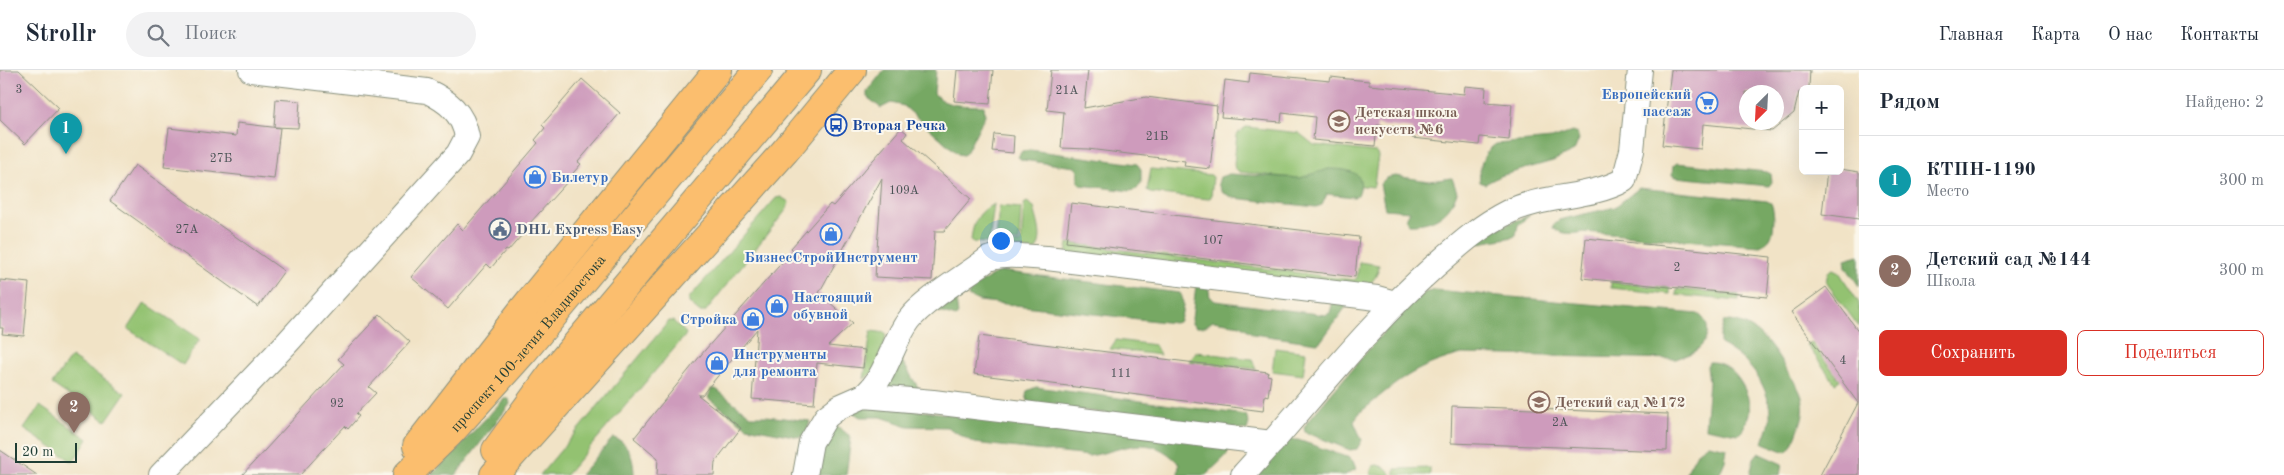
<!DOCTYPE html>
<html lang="ru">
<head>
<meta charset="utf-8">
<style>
	:root { --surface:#fff; --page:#f2f2f3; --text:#1f2937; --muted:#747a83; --line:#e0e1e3; --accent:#d93025 }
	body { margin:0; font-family:"Old Standard TT",serif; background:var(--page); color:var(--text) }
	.controls { position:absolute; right:15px; top:15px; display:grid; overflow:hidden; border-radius:8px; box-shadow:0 5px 20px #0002 }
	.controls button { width:45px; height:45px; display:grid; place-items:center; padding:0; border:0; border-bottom:1px solid var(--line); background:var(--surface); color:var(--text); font:25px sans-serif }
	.compass { position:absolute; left:1739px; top:15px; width:45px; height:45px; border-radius:50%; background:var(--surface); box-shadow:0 5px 20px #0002; rotate:204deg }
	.scale { position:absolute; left:15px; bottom:12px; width:62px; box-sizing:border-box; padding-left:5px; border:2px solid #1f3d34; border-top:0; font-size:14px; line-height:18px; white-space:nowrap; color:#1f3d34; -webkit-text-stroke:4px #fbf7ec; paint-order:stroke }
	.you { position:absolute; left:1000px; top:170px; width:18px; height:18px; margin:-12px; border:4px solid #fff; border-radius:50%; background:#1a73e8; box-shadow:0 0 0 8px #1a73e833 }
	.badge { display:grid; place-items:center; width:32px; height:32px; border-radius:50%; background:var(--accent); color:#fff; font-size:16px; font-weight:700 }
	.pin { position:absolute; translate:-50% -41px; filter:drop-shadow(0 1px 2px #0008) }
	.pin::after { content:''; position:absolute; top:26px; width:18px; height:15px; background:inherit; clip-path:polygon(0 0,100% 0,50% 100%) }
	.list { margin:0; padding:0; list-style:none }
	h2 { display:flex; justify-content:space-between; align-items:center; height:65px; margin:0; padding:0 20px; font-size:21px }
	h2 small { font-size:16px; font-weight:400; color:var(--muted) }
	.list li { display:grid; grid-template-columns:32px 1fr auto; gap:15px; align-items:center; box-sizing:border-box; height:90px; padding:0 20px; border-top:1px solid var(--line) }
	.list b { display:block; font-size:19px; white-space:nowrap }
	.list p { margin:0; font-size:16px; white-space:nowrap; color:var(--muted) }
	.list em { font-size:16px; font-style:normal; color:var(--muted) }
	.actions { display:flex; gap:10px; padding:15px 20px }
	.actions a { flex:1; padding:11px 0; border:1px solid var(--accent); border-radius:8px; text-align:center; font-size:18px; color:var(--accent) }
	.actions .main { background:var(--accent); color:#fff }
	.icon { flex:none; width:28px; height:28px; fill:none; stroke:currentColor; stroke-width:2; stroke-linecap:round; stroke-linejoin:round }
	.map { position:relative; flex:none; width:1859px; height:405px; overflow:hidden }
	header { display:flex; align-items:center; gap:30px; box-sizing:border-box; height:70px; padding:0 25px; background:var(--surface); border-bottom:1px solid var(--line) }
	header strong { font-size:24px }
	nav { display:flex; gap:28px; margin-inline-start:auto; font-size:18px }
	.search { width:350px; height:45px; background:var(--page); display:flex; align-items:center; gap:12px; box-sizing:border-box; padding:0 18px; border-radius:28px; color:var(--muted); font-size:19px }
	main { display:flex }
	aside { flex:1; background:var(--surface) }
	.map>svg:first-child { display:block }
</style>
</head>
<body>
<header>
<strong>Strollr</strong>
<div class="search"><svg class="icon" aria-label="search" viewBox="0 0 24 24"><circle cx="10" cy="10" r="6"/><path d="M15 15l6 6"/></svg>Поиск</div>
<nav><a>Главная</a><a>Карта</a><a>О нас</a><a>Контакты</a></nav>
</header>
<main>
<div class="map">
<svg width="1859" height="405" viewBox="0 0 1859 405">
	<rect width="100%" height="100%" fill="#fbf7ec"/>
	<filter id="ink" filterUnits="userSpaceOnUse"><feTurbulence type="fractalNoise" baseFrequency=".02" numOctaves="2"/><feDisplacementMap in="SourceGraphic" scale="10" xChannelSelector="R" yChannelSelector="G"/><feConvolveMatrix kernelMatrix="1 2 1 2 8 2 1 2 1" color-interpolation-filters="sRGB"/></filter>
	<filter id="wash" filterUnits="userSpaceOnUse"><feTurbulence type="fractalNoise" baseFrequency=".0096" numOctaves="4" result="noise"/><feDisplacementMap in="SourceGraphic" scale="20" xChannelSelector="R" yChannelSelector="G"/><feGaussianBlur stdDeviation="1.12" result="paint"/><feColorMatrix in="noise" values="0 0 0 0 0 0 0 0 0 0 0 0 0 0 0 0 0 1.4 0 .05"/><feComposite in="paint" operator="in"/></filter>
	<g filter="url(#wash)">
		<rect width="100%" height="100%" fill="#f1e3c6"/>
		<!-- green -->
		<path fill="#93c271" stroke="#598052" d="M1246 57 1299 63 1314 75 1376 82 1378 86 1374 115 1373 117 1240 102 1235 99 1234 94 1237 64Z
			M1151 99 1211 105 1213 107 1211 127 1208 129 1150 123 1147 120Z
			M781 127 789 132 787 139 705 242H699L689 233V228L776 128Z
			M1027 132 1034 137C1037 152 1045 168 1035 181L998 175 1001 173 1021 174 1024 134Z
			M994 134 989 173 971 172C972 155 977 142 994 134Z
			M999 136 1021 138 1019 172 996 170Z
			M1068 173 1354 210 1357 208 1359 192 1379 195C1378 207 1371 214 1361 220L1066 184Z
			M1833 199 1839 202 1859 233V257L1826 212 1828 202Z
			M1611 212 1670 218V224L1611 218Z
			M1677 219 1739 225V231L1676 225Z
			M145 233 200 269 183 295 128 259Z
			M669 251H673L686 263 685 266 566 405H540Z
			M871 261 886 263 882 295 864 309Z
			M1116 270 1155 275 1160 285 1110 279Z
			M1811 272 1840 310 1835 313 1807 275Z
			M1275 278 1306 282 1303 305 1272 301Z
			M1196 282 1252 289 1256 299 1189 291Z
			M71 287 125 323 106 351 52 314Z
			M40 336 88 369 73 392 24 359Z
			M1377 395 1385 397 1392 405H1371V400L1373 396Z
			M1430 398V405H1395V399Z"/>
		<!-- forest -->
		<path fill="#76a863" stroke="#4a724c" d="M884 0H936L934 23C944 38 967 35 984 36L985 45 966 83 963 85 958 84 904 36 891 33 881 38 867 27V22Z
			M1572 62 1577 64 1579 69 1574 81 1553 91 1500 106 1485 114 1480 112C1478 98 1483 82 1496 74L1552 69Z
			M1030 80 1137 94 1141 99V113L1137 119 1130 121 1081 115 1078 112V101L1075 97 1022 90 1018 87 1022 81Z
			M1677 93 1767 102 1771 104 1772 112 1769 116 1675 107 1672 105 1673 96Z
			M1328 99C1347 99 1368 101 1358 125L1354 127 1327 124 1322 135 1316 137 1234 128 1222 122 1218 114 1220 107 1229 104 1300 108Z
			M1395 106 1429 111 1452 108 1457 122C1450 145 1432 155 1408 154L1406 149 1410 141 1385 139 1380 114 1386 108Z
			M1639 118 1767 131 1771 133C1775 141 1775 161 1770 169 1768 172 1764 174 1760 176L1584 162C1574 164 1562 165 1553 158V155L1559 150 1615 137Z
			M1530 145 1518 155 1516 165 1513 167 1480 173 1471 169Z
			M1859 185V216L1846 197 1845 189Z
			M999 201 1180 223C1185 229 1183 244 1179 252L1174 253 979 231 968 226 971 219Z
			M1196 215H1208L1210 227 1215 231 1326 245 1330 243 1333 231 1348 234 1321 271 1317 273 1253 264 1241 255 1213 251 1204 257H1196L1192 254V249Z
			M1434 220 1698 244C1711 252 1710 269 1698 279 1692 284 1683 286 1676 289L1462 284C1423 294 1403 306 1373 332 1366 338 1357 343 1354 352L1362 370 1357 379 1350 380 1305 362 1304 358 1308 351 1403 239 1424 223Z
			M955 224 958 244 956 247 936 241 935 238Z
			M1724 251C1756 250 1772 277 1787 301 1794 311 1801 320 1803 332 1805 344 1800 355 1796 366 1793 372 1791 378 1786 382L1763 373C1765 365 1769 358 1770 350 1772 317 1748 288 1720 274V265Z
			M899 286 919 319 880 321Z
			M1709 292C1732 290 1753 324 1749 344 1747 350 1744 357 1741 363L1738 364 1705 358 1709 312 1707 296Z
			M1036 317 1246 345 1249 353 1247 360 1029 334 1026 326 1027 321Z
			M711 319H716L751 346H766L810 351 806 366 799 367 747 357 708 328Z
			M504 329H509L510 334 456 405H432Z
			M855 334 1230 374 1227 385 1206 405H1178L1179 394C1149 361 1125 380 1089 386L974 373 947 357 908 356 881 347H860L854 343Z
			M835 354 851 367 846 405H814L813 385Z
			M613 368C629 371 634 390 634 405H580Z
			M1290 370H1298L1347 387 1353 391 1356 399 1345 405H1254Z
			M1708 374 1727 378 1725 391 1719 405H1685L1698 381Z
			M1758 383 1782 394 1780 405H1750L1754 388Z"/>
		<g id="blocks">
			<!-- building -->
			<path fill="#ce9bbc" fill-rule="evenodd" d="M0 0H19L59 38 25 74 0 50Z
				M957 0H993L990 34 954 31Z
				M1051 0H1088L1084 38 1146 27 1217 36 1210 99 1184 96 1185 91 1088 79 1061 78 1064 42 1047 40Z
				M1671 0H1810L1809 17 1803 19V23L1799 22 1794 43 1772 61 1703 54 1701 79 1662 75ZM1746 22H1776V52H1746Z
				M1250 3 1330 11 1331 7 1348 9 1369 11V15L1464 24 1465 16 1486 18 1485 32 1512 34 1509 70 1480 67 1479 75 1412 68 1413 59 1377 55 1375 76 1313 70 1315 47 1282 43 1281 52 1221 47 1225 10 1249 13Z
				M582 9 620 43 578 92 581 94 567 110 568 111 520 164 522 165 508 181 506 180 491 198 487 194 448 239 411 207 457 154 463 160 527 86 538 73 535 70 545 58 542 55Z
				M276 29 300 31 298 58 274 57Z
				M237 53 280 58 274 109 164 97 169 58 236 66Z
				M901 58 907 63 903 69 971 129 944 161H935L932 210 875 207 882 108 819 223 853 253 828 276 865 280 863 298 817 293 814 334 752 329 757 259 702 325H698L741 358 715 392 714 405H657L658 388 634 368 705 280 793 180 791 178 830 134 833 136Z
				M994 64 1014 66 1013 83 992 81Z
				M135 95 284 201 258 237 110 131Z
				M1840 99 1859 102V149L1822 144 1827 101H1840Z
				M1071 133 1359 167 1355 207 1066 172Z
				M1586 168 1771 187 1767 227 1582 208Z
				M0 210 29 213 24 266 2 264 3 258H0Z
				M1826 217 1859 262V405H1820L1858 333 1791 242Z
				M380 244 410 272 369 317 376 323 356 344 359 346 348 359 345 356 300 405H242L344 294 338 289Z
				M979 266 1268 302 1267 305 1271 306 1268 326 1265 325 1263 341 974 304Z
				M1452 336 1668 344 1667 381 1451 373Z
				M0 380 37 405H0Z"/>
		</g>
	</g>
	<g filter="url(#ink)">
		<use href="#blocks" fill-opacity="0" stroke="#88907d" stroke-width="1"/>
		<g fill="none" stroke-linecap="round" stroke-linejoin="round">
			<!-- minor casing -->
			<g stroke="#88907d" stroke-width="26">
				<path id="minor" d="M864 326C887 307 891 274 909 250 923 231 967 205 988 189 1007 183 1027 187 1047 188L1377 228 1395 233
					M161 405 287 273 458 84 467 67C463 43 448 31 427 21L251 0
					M805 405 811 372 826 347 839 337 864 326 933 332 1272 373
					M1243 405C1307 335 1364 259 1435 196 1458 176 1480 156 1508 142 1545 124 1589 129 1624 110L1632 80 1640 0"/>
			</g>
			<!-- trunk casing -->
			<g stroke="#88907d" stroke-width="30">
				<g id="trunk">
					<path d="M417 376 521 242 718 0"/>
					<path d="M496 380 553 302 807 0"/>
					<path id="s1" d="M407 405 450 363 523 282 758 0"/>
					<path d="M494 405 785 81 852 0"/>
				</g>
			</g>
			<!-- minor -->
			<use href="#minor" stroke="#fff" stroke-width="24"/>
			<!-- trunk -->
			<use href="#trunk" stroke="#fbbe6e" stroke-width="28"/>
		</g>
	</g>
	<!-- icons -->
	<defs>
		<g id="supermarket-ring" transform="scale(1.125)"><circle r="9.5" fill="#fbf7ec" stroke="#3f7fe0" stroke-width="1.5"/><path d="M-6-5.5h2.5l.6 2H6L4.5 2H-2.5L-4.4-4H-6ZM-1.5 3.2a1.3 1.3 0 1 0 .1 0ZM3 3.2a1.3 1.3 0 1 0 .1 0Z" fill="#3f7fe0"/></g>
		<g id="school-ring" transform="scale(1.125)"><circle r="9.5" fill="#fbf7ec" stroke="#8d6e63" stroke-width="1.5"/><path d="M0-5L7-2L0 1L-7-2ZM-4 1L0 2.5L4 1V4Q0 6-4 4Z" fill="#8d6e63"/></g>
		<g id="bus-ring" transform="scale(1.125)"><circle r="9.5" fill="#fbf7ec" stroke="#1a4fb4" stroke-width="1.5"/><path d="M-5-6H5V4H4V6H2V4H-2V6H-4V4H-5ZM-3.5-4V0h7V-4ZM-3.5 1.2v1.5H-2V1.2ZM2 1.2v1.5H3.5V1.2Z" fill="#1a4fb4"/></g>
		<g id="shop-ring" transform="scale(1.125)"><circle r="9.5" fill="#fbf7ec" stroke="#3f7fe0" stroke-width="1.5"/><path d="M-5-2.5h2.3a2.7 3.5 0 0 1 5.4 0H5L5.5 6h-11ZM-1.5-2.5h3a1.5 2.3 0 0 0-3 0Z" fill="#3f7fe0"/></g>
		<g id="civic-ring" transform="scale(1.125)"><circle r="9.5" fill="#fbf7ec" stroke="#5c6f8a" stroke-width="1.5"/><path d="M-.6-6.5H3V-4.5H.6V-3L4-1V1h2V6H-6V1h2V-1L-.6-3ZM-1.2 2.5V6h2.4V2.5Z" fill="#5c6f8a"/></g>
	</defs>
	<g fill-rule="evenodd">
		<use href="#supermarket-ring" x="1707" y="33"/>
		<use href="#school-ring" x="1339" y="51"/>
		<use href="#bus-ring" x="836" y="55"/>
		<use href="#shop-ring" x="535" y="107"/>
		<use href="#civic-ring" x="500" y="159"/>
		<use href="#shop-ring" x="831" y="164"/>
		<use href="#shop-ring" x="777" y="236"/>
		<use href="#shop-ring" x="753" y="249"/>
		<use href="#shop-ring" x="717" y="293"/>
		<use href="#school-ring" x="1539" y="332"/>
	</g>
	<g text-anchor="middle" stroke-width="4" stroke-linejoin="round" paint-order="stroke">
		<!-- number labels -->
		<g font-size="12" fill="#4b5456">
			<text x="19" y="23">3</text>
			<text x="1067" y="24">21А</text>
			<text x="1157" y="70">21Б</text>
			<text x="221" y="92">27Б</text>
			<text x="904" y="124">109А</text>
			<text x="187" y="163">27А</text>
			<text x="1213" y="174">107</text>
			<text x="1677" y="201">2</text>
			<text x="1843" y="294">4</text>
			<text x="1121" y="307">111</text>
			<text x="337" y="337">92</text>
			<text x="1560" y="356">2А</text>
		</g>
		<!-- shop labels -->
		<g font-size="15" font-weight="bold" fill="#366cbe" stroke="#fbf7ec" text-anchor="start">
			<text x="1691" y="29" text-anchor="end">Европейский<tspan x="1691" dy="17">пассаж</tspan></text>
			<text x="551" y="112">Билетур</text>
			<text x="831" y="192" text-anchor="middle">БизнесСтройИнструмент</text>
			<text x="793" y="232">Настоящий<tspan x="793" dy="17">обувной</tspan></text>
			<text x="737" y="254" text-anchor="end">Стройка</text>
			<text x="733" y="289">Инструменты<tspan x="733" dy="17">для ремонта</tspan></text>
		</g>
		<!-- education labels -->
		<g font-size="15" font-weight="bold" fill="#785e54" stroke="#fbf7ec" text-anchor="start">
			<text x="1355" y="47">Детская школа<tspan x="1355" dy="17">искусств №6</tspan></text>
			<text x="1555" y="337">Детский сад №172</text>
		</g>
		<!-- transit labels -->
		<g font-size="15" font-weight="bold" fill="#164399" stroke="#fbf7ec" text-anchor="start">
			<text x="852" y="60">Вторая Речка</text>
		</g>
		<!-- service labels -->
		<g font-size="15" font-weight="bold" fill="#4e5e75" stroke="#fbf7ec" text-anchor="start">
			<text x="516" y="164">DHL Express Easy</text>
		</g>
		<!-- street labels -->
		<g font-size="15" fill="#1f3d34" stroke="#fbf7ec">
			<text dy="5" stroke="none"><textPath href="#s1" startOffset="179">проспект 100-летия Владивостока</textPath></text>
		</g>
	</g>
</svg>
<div class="controls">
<button>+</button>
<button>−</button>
</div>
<svg class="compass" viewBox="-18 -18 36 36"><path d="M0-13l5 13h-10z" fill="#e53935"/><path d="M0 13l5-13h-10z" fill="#747a83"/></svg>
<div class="scale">20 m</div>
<div class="you"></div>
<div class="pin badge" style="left:66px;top:84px;background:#0f9aa8">1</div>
<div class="pin badge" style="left:74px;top:363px;background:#8d6e63">2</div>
</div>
<aside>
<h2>Рядом<small>Найдено: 2</small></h2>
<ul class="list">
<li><span class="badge" style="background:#0f9aa8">1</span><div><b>КТПН-1190</b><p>Место</p></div><em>300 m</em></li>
<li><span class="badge" style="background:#8d6e63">2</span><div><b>Детский сад №144</b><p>Школа</p></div><em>300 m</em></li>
</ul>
<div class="actions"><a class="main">Сохранить</a><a>Поделиться</a></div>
</aside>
</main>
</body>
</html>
